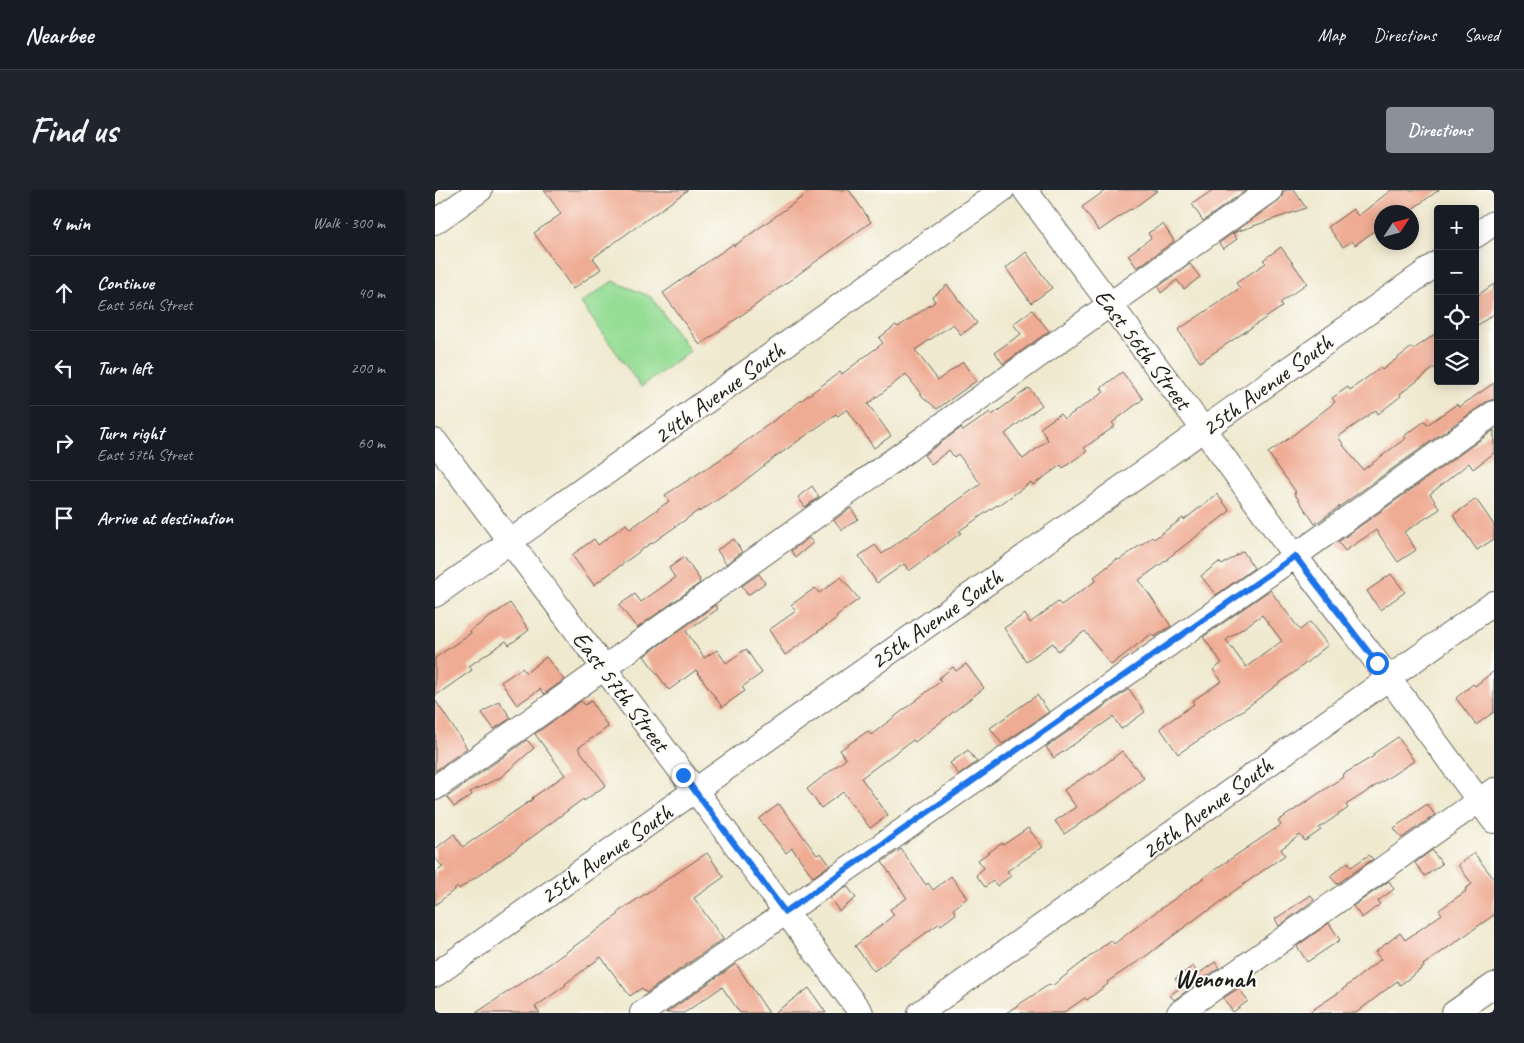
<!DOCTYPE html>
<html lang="en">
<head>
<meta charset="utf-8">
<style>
	:root { --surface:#171b24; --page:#20242c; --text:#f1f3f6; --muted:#9ea1a6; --line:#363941; --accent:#8c9099 }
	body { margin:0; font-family:Caveat,sans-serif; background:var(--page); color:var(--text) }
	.controls { position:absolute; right:15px; top:15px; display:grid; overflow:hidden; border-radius:5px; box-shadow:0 2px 12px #0003 }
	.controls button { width:45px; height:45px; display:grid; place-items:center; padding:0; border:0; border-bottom:1px solid var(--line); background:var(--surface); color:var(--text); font:25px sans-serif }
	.compass { position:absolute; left:939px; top:15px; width:45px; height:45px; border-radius:50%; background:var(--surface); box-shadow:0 2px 12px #0003; rotate:54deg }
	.stop { position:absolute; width:15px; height:15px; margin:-11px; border:4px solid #1a73e8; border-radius:50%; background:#fff }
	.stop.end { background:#1a73e8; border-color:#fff; box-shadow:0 1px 5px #0008 }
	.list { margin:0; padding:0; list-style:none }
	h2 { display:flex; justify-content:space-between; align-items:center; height:65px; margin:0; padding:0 20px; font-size:21px }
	h2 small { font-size:16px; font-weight:400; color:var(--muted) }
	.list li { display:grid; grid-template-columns:32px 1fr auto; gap:15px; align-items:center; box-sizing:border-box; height:75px; padding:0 20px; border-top:1px solid var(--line) }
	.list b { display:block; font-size:19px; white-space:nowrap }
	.list p { margin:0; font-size:16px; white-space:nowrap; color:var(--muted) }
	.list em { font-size:16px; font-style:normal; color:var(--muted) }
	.icon { flex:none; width:28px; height:28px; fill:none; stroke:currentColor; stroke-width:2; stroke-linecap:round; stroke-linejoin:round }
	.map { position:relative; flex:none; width:1059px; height:823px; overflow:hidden; border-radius:5px }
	header { display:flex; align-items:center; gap:30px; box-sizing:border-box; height:70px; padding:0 25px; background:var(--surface); border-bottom:1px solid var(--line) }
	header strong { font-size:24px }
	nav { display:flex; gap:28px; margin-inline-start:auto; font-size:18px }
	.intro { display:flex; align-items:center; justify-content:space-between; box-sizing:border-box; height:120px; padding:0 30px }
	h1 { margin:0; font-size:35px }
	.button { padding:12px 22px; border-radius:5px; background:var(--accent); color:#fff; font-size:18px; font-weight:700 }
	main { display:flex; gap:30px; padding:0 30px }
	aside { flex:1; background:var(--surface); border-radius:5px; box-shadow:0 2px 12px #0003 }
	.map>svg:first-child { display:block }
</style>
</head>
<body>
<header>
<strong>Nearbee</strong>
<nav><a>Map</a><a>Directions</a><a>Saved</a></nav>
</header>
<div class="intro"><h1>Find us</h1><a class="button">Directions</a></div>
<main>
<aside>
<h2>4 min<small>Walk · 300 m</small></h2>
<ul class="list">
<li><svg class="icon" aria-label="ahead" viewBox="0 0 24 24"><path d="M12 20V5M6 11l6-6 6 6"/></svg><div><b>Continue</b><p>East 56th Street</p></div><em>40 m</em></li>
<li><svg class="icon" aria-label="left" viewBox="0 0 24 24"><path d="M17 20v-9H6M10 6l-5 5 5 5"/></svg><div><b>Turn left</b></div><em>200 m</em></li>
<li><svg class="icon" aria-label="right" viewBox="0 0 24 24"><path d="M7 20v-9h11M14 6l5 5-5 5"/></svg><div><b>Turn right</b><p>East 57th Street</p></div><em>60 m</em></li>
<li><svg class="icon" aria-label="arrive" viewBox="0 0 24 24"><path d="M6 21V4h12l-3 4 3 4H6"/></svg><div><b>Arrive at destination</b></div></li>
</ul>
</aside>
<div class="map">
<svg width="1059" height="823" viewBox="0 0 1059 823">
	<rect width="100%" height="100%" fill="#fdfcf7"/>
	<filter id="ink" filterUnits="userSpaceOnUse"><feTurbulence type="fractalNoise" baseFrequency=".02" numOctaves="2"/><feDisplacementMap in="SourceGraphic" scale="10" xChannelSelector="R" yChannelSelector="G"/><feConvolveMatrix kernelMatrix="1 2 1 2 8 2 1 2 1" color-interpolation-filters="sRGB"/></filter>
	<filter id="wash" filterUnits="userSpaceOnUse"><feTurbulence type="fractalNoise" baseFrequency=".0096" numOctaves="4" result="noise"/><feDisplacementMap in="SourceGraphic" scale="20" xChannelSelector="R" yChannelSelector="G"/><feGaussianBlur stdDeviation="1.12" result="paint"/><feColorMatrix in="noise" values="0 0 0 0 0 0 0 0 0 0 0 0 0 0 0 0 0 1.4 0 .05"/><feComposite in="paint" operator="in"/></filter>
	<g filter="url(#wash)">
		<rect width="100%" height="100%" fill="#efe9cf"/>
		<!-- green -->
		<path fill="#96dd96" stroke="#597c59" d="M178 91 216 107 255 161 206 197 146 113Z"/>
		<g id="blocks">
			<!-- building -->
			<path fill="#efac94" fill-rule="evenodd" d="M109 0H253L158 68 166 79 138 99 99 43 126 24Z
				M377 0H414L436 32 265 155 228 103 298 54 299 56Z
				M671 0H723L696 20 695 19 664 41 647 17Z
				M778 0H811L768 31 757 14Z
				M851 0H859L871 18 798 43 802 49 788 59 784 53 843 11 847 6 848 2Z
				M956 0H1004L973 22H946V36L920 55 917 51 908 57 893 37 918 19 923 26Z
				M728 34 739 51 702 78 693 65 716 48 713 43Z
				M846 57 872 93 845 113 847 117 765 172 743 140 805 98 801 93 831 73 828 70Z
				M591 62 617 98 596 113 571 78Z
				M755 74 765 87 749 99 742 90 726 103 723 97Z
				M1059 94V124L1040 137V107Z
				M512 95 542 133 526 145 518 134 480 160 503 190 528 172 541 191 502 219 488 207 471 184 433 214 456 246 439 258 412 219 403 226 401 224 345 264V263L302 297 264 322V320L216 354V353L159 395 137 365 159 349 163 355 191 334 195 339 234 311 230 305 292 265 405 182 407 184 448 153 444 148 461 135 463 137 500 112 497 107Z
				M597 120 614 141 568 174 560 162 586 144 578 134Z
				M1003 142V175L965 204 966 206 943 224 941 220 903 247 909 255H908L928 280 971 248 969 246 990 231 992 235 1022 214 1024 217 1059 193V209L1051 212 880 334 859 303 861 302 833 263 853 249 900 212 897 208 913 197 915 200 945 178 947 180 977 157 979 159Z
				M687 182 708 209 677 233 680 236 649 258 652 261 628 278 626 275 598 295 596 292 563 316 562 315 524 341 526 343 474 381 469 374 442 393 424 366 440 355 447 364 546 294 523 264 519 267 514 260 496 274 489 265 526 238 528 241 555 222 557 225 594 198 607 215 570 244 588 269 613 250 605 238 625 224 629 229 669 202 666 198Z
				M1059 240V263L1038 279 1034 273 995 304 1005 319 969 342 981 360 963 372 941 340 910 361 903 352Z
				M377 296 384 307 370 317 363 307Z
				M782 304 795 321 733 368V369L704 390 736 436 719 447 716 444 676 475 650 441 623 461 618 453 591 471 569 438 590 424 595 433 623 412 626 415 662 390 659 387 682 369 684 370 717 347 719 349 748 328 749 330Z
				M1041 309 1059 335V349L1042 360 1018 325Z
				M416 318 423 329 407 340 399 330Z
				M374 348 378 353 361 367 356 361Z
				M299 349 307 362 291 374 282 360Z
				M808 361 819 378 781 405 766 386 784 372 787 375Z
				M249 367 265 390 264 391 265 393 202 438 184 415 200 404 206 412 240 388 234 378Z
				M324 384 330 393 313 405 307 396Z
				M956 384 970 402 945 420 932 401Z
				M406 387 424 409 401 426 402 428 350 465 334 440 361 421 356 415 380 398 384 403Z
				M835 400 865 440 875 432 893 455 861 481 808 520 743 564 725 538 759 514 757 511 787 491 778 480 787 473 768 447ZM827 425 847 451 811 477 791 450Z
				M75 413 94 440 74 455 71 451 34 476 37 480 0 506V468L36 443 35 441Z
				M280 415 283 419 251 441 269 468 282 460 291 473 311 459 327 483 307 497 310 501 287 517 261 480 234 500 209 466Z
				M111 467 129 490 109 504 105 499 82 515 66 492 87 478 91 483Z
				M531 474 549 498 480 552 478 550 426 588 453 625 435 638 408 602 386 618 372 599 411 569 405 560 433 541 436 545 506 491 504 488 518 477 521 481Z
				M1059 481V522L1041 535 1021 508 1038 494 1040 496Z
				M694 499 710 522 686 539 678 527 619 568 611 557Z
				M602 505 614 522 567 554 555 538Z
				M0 510 32 558 0 581Z
				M64 511 76 528 59 539 47 523Z
				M146 511 150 515 156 511 173 537 143 558 171 595 149 611 148 609 77 662 24 699 23 697 0 715V683L8 677 0 668V659L19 644 28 657 98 609 97 608 130 585 100 544Z
				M963 547 979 571 911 615 913 618 884 638 886 640 870 651 865 645 846 659 850 665 795 704V705L772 722 771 721 711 766 672 792 673 794 652 810 650 808 628 823H571L615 794 617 796 676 750 679 754 717 725 785 676 846 635 843 631 908 587 907 585 939 566 938 564Z
				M92 550 99 558 66 587 35 602 37 605 19 617 12 607Z
				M533 560 542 572 524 585 515 573Z
				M687 561 709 588 682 609 629 644 620 631 641 617 629 600 655 583 656 585Z
				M344 614 382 665 386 663 395 675 378 687 357 658 351 663 324 629Z
				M992 614 1000 625 967 648 959 638Z
				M593 638 608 657 572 681 576 686 562 696 558 691 550 697 541 685 549 678 543 670 567 653 568 655Z
				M466 659 491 695 493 693 498 700 516 686 532 708 518 719 521 724 506 735 505 733 454 769H455L439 781 420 756 459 725 455 719 472 708 447 672Z
				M997 660 1007 674 990 686 980 673Z
				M272 663 289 687 259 708 288 749 211 803 207 798 195 806 166 767 130 794 131 795 100 817 105 823H41L116 773 184 724 183 722Z
				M1039 663 1059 689V725L988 775 989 777 965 795 962 791 921 823H873L903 803 946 769 940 762 965 743 970 750 1007 724 1004 720 1031 701 1030 699 1037 694 1023 675Z
				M934 665 938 669 902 694 895 686 913 672 916 677Z
				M954 691 959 699 943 711 945 714 927 728 918 716Z
				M412 696 421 708 404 721 395 708Z
				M876 705 879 710 844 736 840 729Z
				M894 733 905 750 872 772 862 756Z
				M780 772 784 778 739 810 735 805 746 797 740 789 758 776 763 784Z
				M301 774 334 823H305L287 797 249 823H231Z
				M374 798 391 823H339Z
				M804 798 813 811 798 822 788 808Z"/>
		</g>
	</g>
	<g filter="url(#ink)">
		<use href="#blocks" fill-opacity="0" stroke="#66645b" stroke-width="1"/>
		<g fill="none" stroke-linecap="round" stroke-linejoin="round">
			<!-- minor casing -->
			<g stroke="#66645b" stroke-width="26">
				<path id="minor" d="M590 0 769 240 860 366 935 463 1059 631
					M0 32 45 0
					M1040 46 1059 33
					M0 251 426 823
					M0 405 567 0
					M0 598C280 401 556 198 835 0
					M0 785 1003 73
					M207 823 860 366 1059 223
					M485 823 1059 413
					M744 823 1059 600
					M1019 823 1059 795"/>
			</g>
			<!-- minor -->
			<use href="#minor" stroke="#fff" stroke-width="24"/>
		</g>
	</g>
	<g fill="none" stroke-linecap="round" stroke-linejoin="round" filter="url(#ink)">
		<!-- route -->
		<path stroke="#1a73e8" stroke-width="6" d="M248 585 350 722 860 366 942 473"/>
	</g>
	<g text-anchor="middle" stroke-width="4" stroke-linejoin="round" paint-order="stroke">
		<!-- street labels -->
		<g font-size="24" fill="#1c1c1c" stroke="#fdfcf7">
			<text transform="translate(708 159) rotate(53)" y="8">East 56th Street</text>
			<text transform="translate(832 195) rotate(-36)" y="8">25th Avenue South</text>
			<text transform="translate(284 203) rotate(-36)" y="8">24th Avenue South</text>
			<text transform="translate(501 429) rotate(-35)" y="8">25th Avenue South</text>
			<text transform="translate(186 501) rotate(53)" y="8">East 57th Street</text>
			<text transform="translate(772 618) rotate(-36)" y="8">26th Avenue South</text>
			<text transform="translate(171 664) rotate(-35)" y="8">25th Avenue South</text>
		</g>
		<!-- neighbourhood labels -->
		<g font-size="25" font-weight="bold" fill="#1c1c1c" stroke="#fdfcf7">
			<text x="780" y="797">Wenonah</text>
		</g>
	</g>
</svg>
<div class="controls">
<button>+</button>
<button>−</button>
<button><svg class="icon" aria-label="locate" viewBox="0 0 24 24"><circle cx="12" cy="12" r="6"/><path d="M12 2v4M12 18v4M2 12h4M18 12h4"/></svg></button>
<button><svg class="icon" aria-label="layers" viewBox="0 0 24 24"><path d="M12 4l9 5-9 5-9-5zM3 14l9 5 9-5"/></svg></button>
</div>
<svg class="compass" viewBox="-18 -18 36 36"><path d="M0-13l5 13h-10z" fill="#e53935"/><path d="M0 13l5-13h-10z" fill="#9ea1a6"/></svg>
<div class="stop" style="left:942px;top:473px"></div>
<div class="stop end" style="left:248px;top:585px"></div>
</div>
</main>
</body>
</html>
